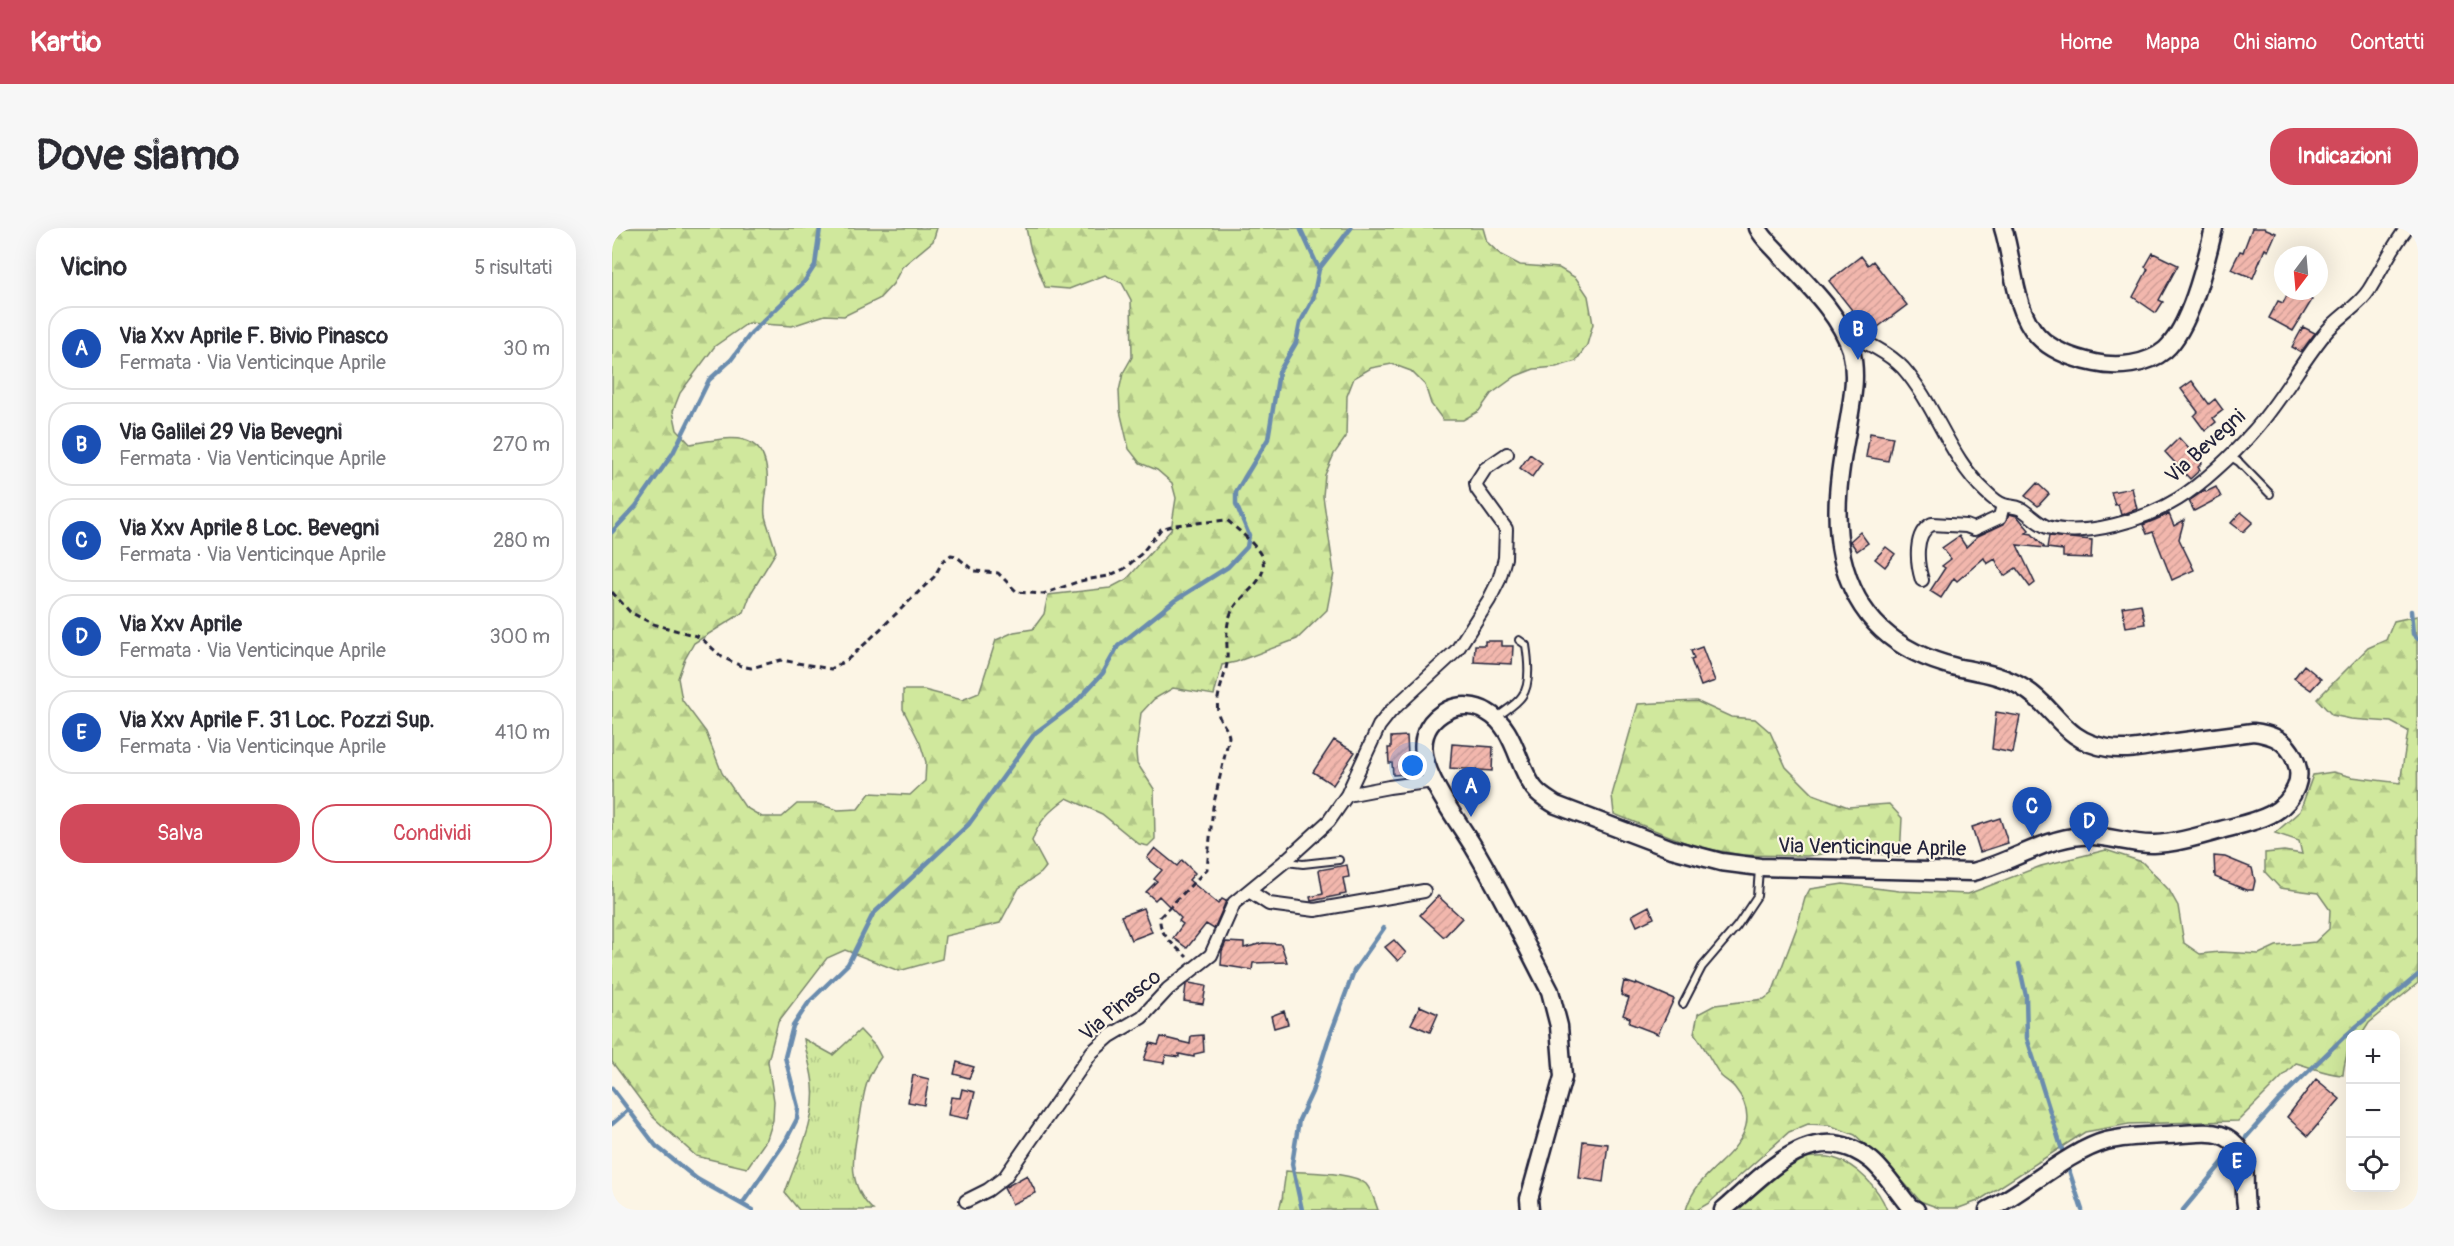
<!DOCTYPE html>
<html lang="it">
<head>
<meta charset="utf-8">
<style>
	:root { --surface:#fff; --page:#f7f7f7; --text:#2b2b33; --muted:#7c7c81; --line:#e1e1e2; --accent:#d1495b }
	body { margin:0; font-family:Pangolin,sans-serif; background:var(--page); color:var(--text) }
	.controls { position:absolute; right:18px; bottom:18px; display:grid; overflow:hidden; border-radius:12px; box-shadow:0 6px 24px #0002 }
	.controls button { width:54px; height:54px; display:grid; place-items:center; padding:0; border:0; border-bottom:2px solid var(--line); background:var(--surface); color:var(--text); font:30px sans-serif }
	.compass { position:absolute; left:1662px; top:18px; width:54px; height:54px; border-radius:50%; background:var(--surface); box-shadow:0 6px 24px #0002; rotate:196deg }
	.you { position:absolute; left:801px; top:538px; width:21px; height:21px; margin:-15px; border:4px solid #fff; border-radius:50%; background:#1a73e8; box-shadow:0 0 0 9px #1a73e833 }
	.badge { display:grid; place-items:center; width:39px; height:39px; border-radius:50%; background:var(--accent); color:#fff; font-size:20px; font-weight:700 }
	.pin { position:absolute; translate:-50% -50px; filter:drop-shadow(0 2px 3px #0008) }
	.pin::after { content:''; position:absolute; top:32px; width:21px; height:18px; background:inherit; clip-path:polygon(0 0,100% 0,50% 100%) }
	.list { margin:0; padding:0; list-style:none }
	h2 { display:flex; justify-content:space-between; align-items:center; height:78px; margin:0; padding:0 24px; font-size:26px }
	h2 small { font-size:20px; font-weight:400; color:var(--muted) }
	.list li { display:grid; grid-template-columns:39px 1fr auto; gap:18px; align-items:center; box-sizing:border-box; height:84px; margin:0 12px 12px; padding:0 12px; border:2px solid var(--line); border-radius:24px }
	.list b { display:block; font-size:22px; white-space:nowrap }
	.list p { margin:0; font-size:20px; white-space:nowrap; color:var(--muted) }
	.list em { font-size:20px; font-style:normal; color:var(--muted) }
	.actions { display:flex; gap:12px; padding:18px 24px }
	.actions a { flex:1; padding:14px 0; border:2px solid var(--accent); border-radius:24px; text-align:center; font-size:21px; color:var(--accent) }
	.actions .main { background:var(--accent); color:#fff }
	.icon { flex:none; width:33px; height:33px; fill:none; stroke:currentColor; stroke-width:2; stroke-linecap:round; stroke-linejoin:round }
	.map { position:relative; flex:none; width:1806px; height:982px; overflow:hidden; border-radius:24px }
	header { display:flex; align-items:center; gap:36px; box-sizing:border-box; height:84px; padding:0 30px; background:var(--accent); color:#fff }
	header strong { font-size:28px }
	nav { display:flex; gap:33px; margin-inline-start:auto; font-size:21px }
	.intro { display:flex; align-items:center; justify-content:space-between; box-sizing:border-box; height:144px; padding:0 36px }
	h1 { margin:0; font-size:42px }
	.button { padding:15px 27px; border-radius:24px; background:var(--accent); color:#fff; font-size:21px; font-weight:700 }
	main { display:flex; gap:36px; padding:0 36px }
	aside { flex:1; background:var(--surface); border-radius:24px; box-shadow:0 6px 24px #0002 }
	.map>svg:first-child { display:block }
</style>
</head>
<body>
<header>
<strong>Kartio</strong>
<nav><a>Home</a><a>Mappa</a><a>Chi siamo</a><a>Contatti</a></nav>
</header>
<div class="intro"><h1>Dove siamo</h1><a class="button">Indicazioni</a></div>
<main>
<aside>
<h2>Vicino<small>5 risultati</small></h2>
<ul class="list">
<li><span class="badge" style="background:#1a4fb4">A</span><div><b>Via Xxv Aprile F. Bivio Pinasco</b><p>Fermata · Via Venticinque Aprile</p></div><em>30 m</em></li>
<li><span class="badge" style="background:#1a4fb4">B</span><div><b>Via Galilei 29 Via Bevegni</b><p>Fermata · Via Venticinque Aprile</p></div><em>270 m</em></li>
<li><span class="badge" style="background:#1a4fb4">C</span><div><b>Via Xxv Aprile 8 Loc. Bevegni</b><p>Fermata · Via Venticinque Aprile</p></div><em>280 m</em></li>
<li><span class="badge" style="background:#1a4fb4">D</span><div><b>Via Xxv Aprile</b><p>Fermata · Via Venticinque Aprile</p></div><em>300 m</em></li>
<li><span class="badge" style="background:#1a4fb4">E</span><div><b>Via Xxv Aprile F. 31 Loc. Pozzi Sup.</b><p>Fermata · Via Venticinque Aprile</p></div><em>410 m</em></li>
</ul>
<div class="actions"><a class="main">Salva</a><a>Condividi</a></div>
</aside>
<div class="map">
<svg width="1806" height="982" viewBox="0 0 1806 982">
	<defs>
		<pattern id="grass-tufts" width="24" height="20" patternUnits="userSpaceOnUse" patternTransform="scale(1.5)"><rect width="24" height="20" fill="#d0e89d"/><path d="M3 7l-1-3M5 7V3M7 7l1-3M15 17l-1-3M17 17v-4M19 17l1-3" fill="none" stroke="#b2c788"/></pattern>
		<pattern id="forest-firs" width="22" height="20" patternUnits="userSpaceOnUse" patternTransform="scale(1.5)"><rect width="22" height="20" fill="#d0e89d"/><path d="M5 1l3.5 6h-7zM16 11l3.5 6h-7z" fill="#b2c788"/></pattern>
		<pattern id="building-hatch" width="6" height="6" patternUnits="userSpaceOnUse" patternTransform="scale(1.5)"><rect width="6" height="6" fill="#f2b7ad"/><path d="M-1 1l2-2M0 6l6-6M5 7l2-2" fill="none" stroke="#cf9d96"/></pattern>
	</defs>
	<rect width="100%" height="100%" fill="#fcf5e5"/>
	<filter id="ink" filterUnits="userSpaceOnUse"><feTurbulence type="fractalNoise" baseFrequency=".0167" numOctaves="2"/><feDisplacementMap in="SourceGraphic" scale="12" xChannelSelector="R" yChannelSelector="G"/><feConvolveMatrix kernelMatrix="1 2 1 2 8 2 1 2 1" color-interpolation-filters="sRGB"/></filter>
	<g filter="url(#ink)">
		<!-- grass -->
		<path fill="url(#grass-tufts)" stroke="#79856c" stroke-width="1.5" d="M248 802 263 818 269 829C253 851 252 864 248 890 242 923 232 954 261 982H187L173 965C184 931 205 894 201 857 200 842 194 826 192 811L221 827Z"/>
		<!-- forest -->
		<path fill="url(#forest-firs)" stroke="#79856c" stroke-width="1.5" d="M0 0H325L321 13 290 39 281 56 267 71 232 88 213 87 180 98 136 95 103 118 68 165 61 183 65 202 78 216C110 211 151 198 155 245 157 259 151 274 153 288 156 300 161 312 164 324L139 365 132 384 82 415 72 433 66 450 70 472 94 504 110 545 133 579 150 589H170L185 576H206L226 582 246 581 258 565 298 567 313 553 314 534 308 515 291 481V462H312L350 472 367 465 384 412 402 404 421 401 432 386 436 367 498 360 515 351 559 302 564 270 560 255 545 242 528 235 517 221 508 183 507 163 511 145 520 129 519 72 510 55 493 47 457 61 433 59 419 23 414 0H871L875 14 889 27 908 37 947 40 964 50 976 68 981 96 975 117 964 133 944 139 922 141 904 148 879 166 867 183 851 192H831L819 176 813 157 799 143 780 136 759 140 742 150 735 168 734 209 722 226 713 247 711 268 722 345 715 382 685 411 624 434 610 437 602 467 561 460 542 471 529 485 524 524 525 535 542 561 543 611 536 618 527 616 490 586 455 570C437 583 427 593 420 613L434 639 429 645 407 660 388 695 333 708 330 731 287 743 233 722 215 730 166 794 156 833 162 873 161 892 155 911 135 940 84 928 41 889 0 834Z
			M1805 388 1806 755 1757 795 1750 806H1738C1738 822 1732 832 1731 847 1716 847 1699 839 1684 835L1626 893 1517 896 1473 904 1366 973 1347 980H1327L1308 973 1281 942 1243 907 1217 897 1196 896 1177 904 1097 975 1085 982H1074C1080 960 1095 947 1111 932 1134 910 1145 887 1123 860 1119 855 1113 852 1109 848 1099 834 1093 819 1082 805L1086 786 1103 777 1152 771 1160 765 1185 699 1193 670 1198 661 1231 656 1287 663 1356 666 1429 638 1494 622 1530 634 1557 662 1566 678 1572 715 1588 726 1608 724 1647 726 1664 718 1703 714 1717 701 1718 682 1706 665 1668 660 1653 644V625L1672 623 1690 626 1687 613 1663 605 1688 583 1701 547 1721 544 1740 549 1788 555 1796 503 1779 494 1739 491 1720 487 1705 471 1756 420 1774 412 1782 393Z
			M1084 473 1119 489 1143 491 1158 504 1174 539 1201 566 1236 579 1277 576 1290 590 1288 629 1239 622 1195 628 1129 627 1082 618 1002 586 1000 567 1026 476Z
			M1187 930C1198 930 1211 927 1221 930 1244 936 1267 960 1275 982H1125Z
			M674 943C692 945 741 943 754 956 760 963 763 973 766 982H667L670 971Z"/>
		<g fill="none" stroke-linecap="round" stroke-linejoin="round">
			<!-- stream -->
			<path stroke="#6b8cae" stroke-width="4.5" d="M688 0 707 41
				M0 304 24 278 61 225 97 152 119 132 139 105 192 54 203 37 208 0
				M1799 383 1801 406 1806 411
				M1407 736 1414 768 1415 810 1452 928
				M0 860 44 918 85 951 140 982
				M0 896 16 882
				M1628 916 1668 871 1732 809 1806 747
				M1455 936 1470 982
				M130 976 173 914 185 891 186 879 173 829 181 798 197 774 236 736 261 686 357 596 423 505 462 476 491 445 506 418 562 373 616 339 635 319 637 307 624 276V264L656 211 667 144 684 115 688 95 701 71 707 41 739 0
				M690 982 680 936 687 892 700 864 716 813 742 743 772 700
				M1571 982 1621 922"/>
		</g>
		<!-- building -->
		<path fill="url(#building-hatch)" stroke="#22223b" stroke-width="1.5" d="M1640 0H1652L1664 5 1656 23 1653 21 1641 50 1619 41 1628 23 1631 24Z
			M1541 25 1566 37 1547 72 1551 74 1544 85 1521 69 1536 41 1533 39Z
			M1249 28 1256 37 1261 33 1295 77 1258 105 1217 53Z
			M1677 63H1684L1700 72 1681 103 1657 90 1666 73 1671 75Z
			M1691 99 1703 105 1689 124 1680 119Z
			M1580 153 1597 176 1603 171 1611 182 1601 190 1604 194 1593 203 1582 188 1586 184 1569 161Z
			M1258 205 1281 209 1276 233 1254 229Z
			M1567 210 1590 235 1586 239 1588 242 1578 251 1553 224Z
			M918 226 930 235 920 249 908 240Z
			M1425 255 1437 266 1426 278 1413 268Z
			M1604 259 1609 269 1582 283 1577 273 1593 262 1594 264Z
			M1520 260 1525 281 1509 287 1506 276 1503 277 1499 264Z
			M1629 284 1641 294 1631 304 1619 295Z
			M1397 286 1405 288 1417 302 1414 305 1420 306 1433 320 1405 317 1423 355 1418 359 1404 340 1392 348 1383 331 1375 336 1372 330 1345 353 1342 350 1329 370 1318 363 1333 340 1330 338 1339 331 1330 320 1347 308 1354 319 1366 308 1392 296Z
			M1557 286 1562 298 1572 292 1567 311 1582 342 1560 352 1541 304 1535 306 1531 297Z
			M1248 304 1256 315 1245 323 1238 313Z
			M1437 308 1480 312 1479 330 1451 329V322L1435 320Z
			M1274 319 1283 326 1273 339 1263 331Z
			M1529 376 1533 396 1514 399 1510 379Z
			M873 413H890V418H901L900 436 862 434 863 417H873Z
			M1090 419 1103 453 1089 458 1079 432 1082 431 1079 423Z
			M1692 437 1709 451 1699 462 1682 450Z
			M1384 484 1408 488 1401 525 1380 521Z
			M795 508 797 546 781 547 780 535H777L776 520H779V509Z
			M722 512 743 524 721 557 701 544Z
			M840 516 881 519 880 543 838 540Z
			M1388 590 1396 615 1368 624 1360 599Z
			M543 620 565 638 570 632 583 645 577 652 606 676 610 671 614 673 602 701 594 696 575 720 561 710 571 696 567 693 569 690 547 668 543 672 534 664 545 653 542 651 550 642 535 630Z
			M1602 628 1613 629 1640 640 1643 653 1641 662H1634L1603 649Z
			M735 637 737 649 731 650 734 666 699 673 698 669 711 666 707 642Z
			M826 668 850 690 832 709 808 687Z
			M1037 678 1042 690 1025 698 1020 687Z
			M531 680 540 704 519 712 509 688Z
			M782 712 794 725 786 733 773 719Z
			M614 714 632 715V720L651 715 669 716 675 734 641 735 640 742 609 737 610 723Z
			M1012 753 1024 757 1025 755 1062 771 1046 806 1017 795 1018 790 1011 787 1017 770 1009 767Z
			M577 755 594 758 591 776 572 773 574 757Z
			M808 778 826 786 818 804 799 796Z
			M672 783 676 796 662 800 659 788Z
			M591 807 592 824 582 826V829L567 826V829L554 827 552 835 532 832 538 815 546 817 549 809 578 816 579 808Z
			M345 834 362 839 357 850 342 846Z
			M301 847 317 851 312 877 296 874Z
			M1704 851 1728 871 1696 908 1675 889Z
			M350 861 363 864 356 891 336 887 339 869 348 870Z
			M971 913 996 916 991 954 967 950Z
			M415 947 424 965 400 976 392 960Z"/>
		<g fill="none" stroke-linecap="round" stroke-linejoin="round">
			<!-- service casing -->
			<g stroke="#22223b" stroke-width="10">
				<path id="service" d="M1617 228 1627 234 1658 266
					M884 490C892 483 904 477 910 468 919 457 916 430 914 417L907 412
					M674 634 691 636 727 632
					M1071 776 1090 739 1125 698 1145 668 1147 641"/>
			</g>
			<!-- minor casing -->
			<g stroke="#22223b" stroke-width="16">
				<path id="minor" d="M1233 105C1253 114 1276 124 1291 140 1324 177 1337 230 1374 264 1379 269 1385 275 1392 277 1398 279 1403 278 1409 281 1419 287 1425 295 1435 299 1474 310 1532 292 1566 271 1589 257 1622 226 1640 205 1669 174 1688 135 1715 103 1728 88 1747 78 1757 62 1770 41 1780 19 1795 0
					M1310 352C1305 336 1301 305 1320 296L1354 298 1362 301 1388 289 1391 277
					M735 567 777 559 822 553
					M637 663 657 676 703 682 812 663
					M354 973 376 962 393 949 480 824 498 808 530 789 556 761 599 727 622 675 672 634 717 593 735 567 767 498 778 484 845 422 877 372 887 352 893 330 894 301 865 261 864 255 873 241 895 226"/>
			</g>
			<!-- secondary casing -->
			<g stroke="#22223b" stroke-width="21">
				<path id="secondary" d="M1391 0C1402 34 1401 81 1426 108 1440 123 1464 131 1483 135 1505 140 1535 137 1553 122 1579 99 1594 33 1602 0
					M918 982 917 971 951 849 947 798 938 763C913 715 889 665 861 618 847 595 815 552 812 526 809 506 818 491 836 482 848 476 864 477 875 484 903 499 905 538 922 560 928 568 936 572 944 577L1060 621 1109 634 1148 639 1361 644C1398 635 1431 611 1469 608 1494 606 1518 617 1542 616 1565 615 1587 608 1609 602 1638 594 1672 590 1684 559 1689 546 1686 536 1679 524 1670 510 1657 506 1641 504 1611 508 1580 512 1550 516 1533 519 1514 523 1496 520 1451 513 1445 481 1413 461 1392 447 1368 444 1344 439 1284 424 1244 391 1230 329 1221 287 1227 245 1235 203 1239 176 1246 150 1239 122 1228 86 1194 55 1169 28 1162 19 1151 11 1146 0
					M1111 982C1154 946 1202 886 1260 933 1274 945 1286 965 1298 979L1304 982
					M1376 982C1413 964 1457 923 1494 913 1519 907 1546 908 1571 906 1589 905 1609 901 1623 916 1639 932 1629 962 1635 982"/>
			</g>
			<!-- path -->
			<path stroke="#22223b" stroke-width="3" stroke-dasharray="6 4.5" stroke-linecap="butt" d="M0 364 18 384 41 396 88 409 110 429 129 438 139 440 169 432 219 441 236 431 255 414 322 349 331 333 339 327 344 328 362 343 386 345 405 364 431 366 468 353 496 348 512 341 529 326 549 301 563 297 615 292C625 301 649 320 651 333 655 355 627 367 619 385 612 402 616 417 615 435 613 451 603 467 606 484 607 494 616 499 617 509L601 579 595 641 548 689C546 706 563 718 575 729"/>
			<!-- service -->
			<use href="#service" stroke="#fcf5e5" stroke-width="6"/>
			<!-- minor -->
			<use href="#minor" stroke="#fcf5e5" stroke-width="12"/>
			<!-- secondary -->
			<use href="#secondary" stroke="#fcf5e5" stroke-width="16"/>
		</g>
	</g>
	<g text-anchor="middle" stroke-width="4.5" stroke-linejoin="round" paint-order="stroke">
		<!-- street labels -->
		<g font-size="21" fill="#22223b" stroke="#fcf5e5">
			<text transform="translate(1593 218) rotate(-42)" y="7">Via Bevegni</text>
			<text transform="translate(1260 619) rotate(1)" y="7">Via Venticinque Aprile</text>
			<text transform="translate(508 777) rotate(-40)" y="7">Via Pinasco</text>
		</g>
	</g>
</svg>
<div class="controls">
<button>+</button>
<button>−</button>
<button><svg class="icon" aria-label="locate" viewBox="0 0 24 24"><circle cx="12" cy="12" r="6"/><path d="M12 2v4M12 18v4M2 12h4M18 12h4"/></svg></button>
</div>
<svg class="compass" viewBox="-18 -18 36 36"><path d="M0-13l5 13h-10z" fill="#e53935"/><path d="M0 13l5-13h-10z" fill="#7c7c81"/></svg>
<div class="you"></div>
<div class="pin badge" style="left:859px;top:589px;background:#1a4fb4">A</div>
<div class="pin badge" style="left:1246px;top:132px;background:#1a4fb4">B</div>
<div class="pin badge" style="left:1420px;top:609px;background:#1a4fb4">C</div>
<div class="pin badge" style="left:1477px;top:624px;background:#1a4fb4">D</div>
<div class="pin badge" style="left:1625px;top:964px;background:#1a4fb4">E</div>
</div>
</main>
</body>
</html>
